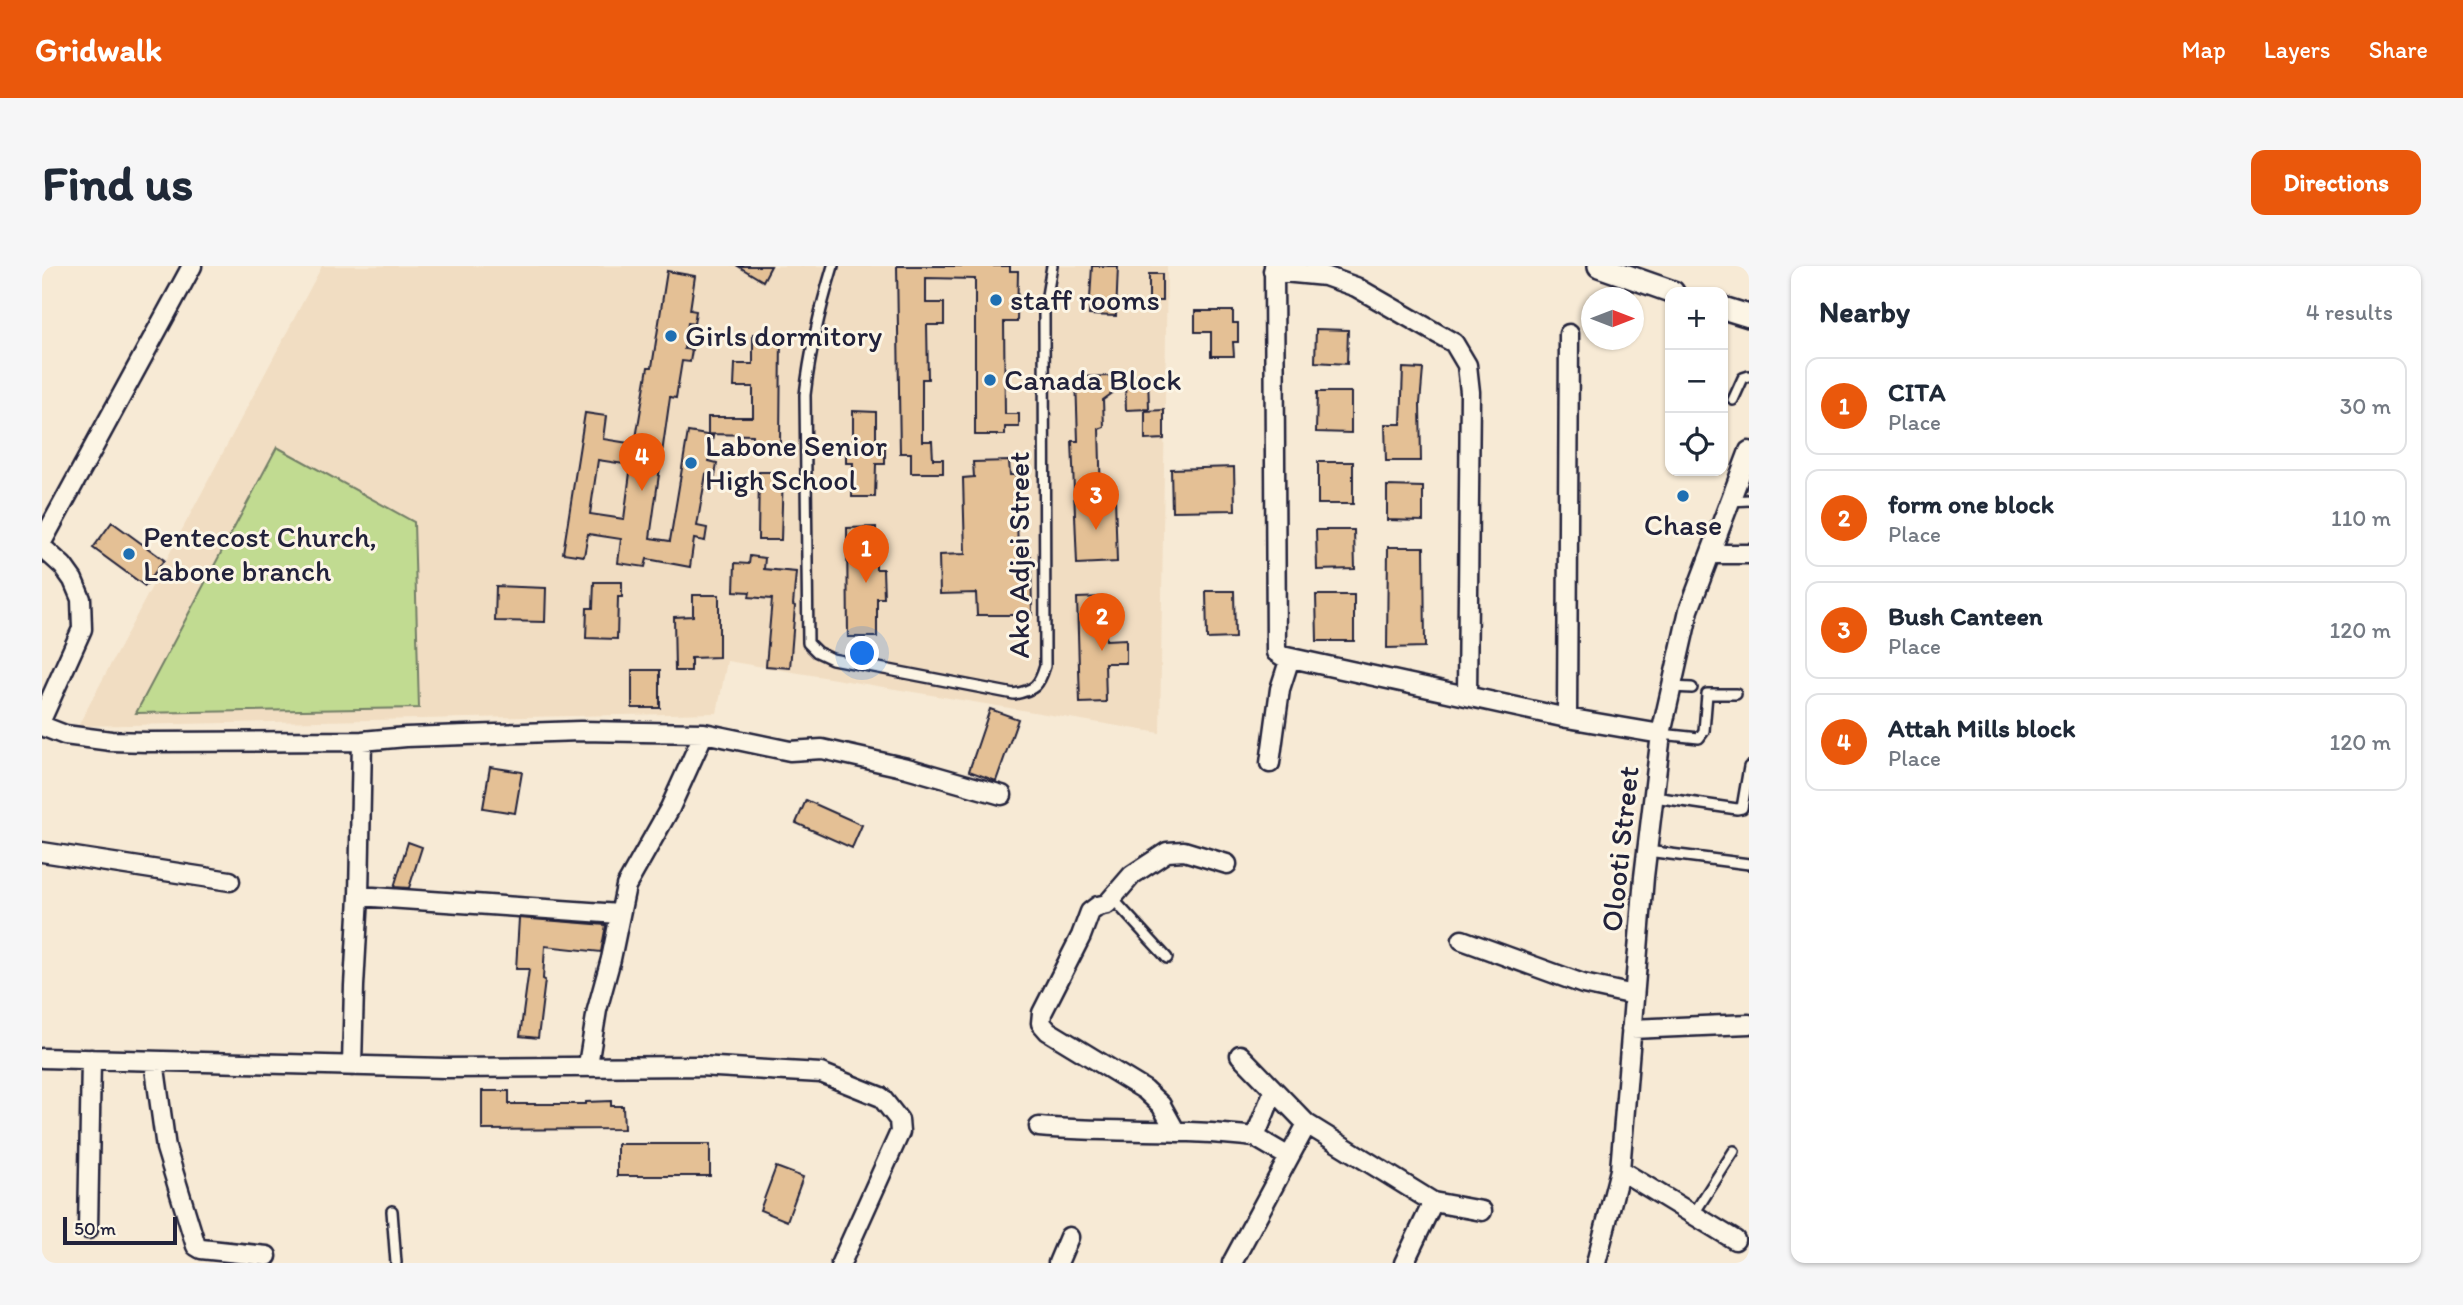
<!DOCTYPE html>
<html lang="en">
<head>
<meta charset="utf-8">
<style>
	:root { --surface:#fff; --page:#f6f6f7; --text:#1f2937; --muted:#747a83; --line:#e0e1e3; --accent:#ea580c }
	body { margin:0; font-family:Itim,sans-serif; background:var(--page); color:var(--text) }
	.controls { position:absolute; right:21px; top:21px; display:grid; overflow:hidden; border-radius:14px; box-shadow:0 2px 5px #0004 }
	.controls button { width:63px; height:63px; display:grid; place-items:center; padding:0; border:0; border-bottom:2px solid var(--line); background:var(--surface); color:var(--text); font:35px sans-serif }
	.compass { position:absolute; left:1539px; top:21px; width:63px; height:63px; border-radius:50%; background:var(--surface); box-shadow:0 2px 5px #0004; rotate:90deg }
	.scale { position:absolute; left:21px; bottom:18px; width:114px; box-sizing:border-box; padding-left:7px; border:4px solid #22223b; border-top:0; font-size:19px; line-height:24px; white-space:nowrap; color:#22223b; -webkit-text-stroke:5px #fcf5e5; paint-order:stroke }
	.you { position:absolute; left:821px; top:388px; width:24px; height:24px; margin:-18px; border:5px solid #fff; border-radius:50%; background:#1a73e8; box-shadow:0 0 0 10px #1a73e833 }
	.badge { display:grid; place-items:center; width:46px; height:46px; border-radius:50%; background:var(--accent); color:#fff; font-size:23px; font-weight:700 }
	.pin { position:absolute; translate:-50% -58px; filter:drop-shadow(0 2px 4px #0008) }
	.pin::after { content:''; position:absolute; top:37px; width:24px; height:21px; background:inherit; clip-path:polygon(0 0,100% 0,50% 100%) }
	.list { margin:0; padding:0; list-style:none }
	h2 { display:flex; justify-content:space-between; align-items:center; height:91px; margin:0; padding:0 28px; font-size:30px }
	h2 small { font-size:23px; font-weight:400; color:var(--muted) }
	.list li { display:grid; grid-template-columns:46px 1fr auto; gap:21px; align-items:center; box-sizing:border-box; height:98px; margin:0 14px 14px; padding:0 14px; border:2px solid var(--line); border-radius:14px }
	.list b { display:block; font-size:26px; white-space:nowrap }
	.list p { margin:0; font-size:23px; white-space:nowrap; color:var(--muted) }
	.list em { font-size:23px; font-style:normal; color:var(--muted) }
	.icon { flex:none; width:38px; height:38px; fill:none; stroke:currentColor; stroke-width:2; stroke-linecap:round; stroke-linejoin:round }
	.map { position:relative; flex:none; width:1707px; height:997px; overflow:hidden; border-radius:14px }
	header { display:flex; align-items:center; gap:42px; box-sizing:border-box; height:98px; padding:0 35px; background:var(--accent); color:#fff }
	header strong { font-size:33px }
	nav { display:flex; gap:38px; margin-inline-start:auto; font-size:24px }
	.intro { display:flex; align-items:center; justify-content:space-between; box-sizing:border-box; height:168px; padding:0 42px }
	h1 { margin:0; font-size:49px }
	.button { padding:18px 32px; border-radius:14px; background:var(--accent); color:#fff; font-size:24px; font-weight:700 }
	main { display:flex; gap:42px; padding:0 42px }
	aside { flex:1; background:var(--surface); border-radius:14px; box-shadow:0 2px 5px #0004 }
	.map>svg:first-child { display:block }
</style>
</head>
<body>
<header>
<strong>Gridwalk</strong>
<nav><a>Map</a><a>Layers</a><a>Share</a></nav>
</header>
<div class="intro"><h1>Find us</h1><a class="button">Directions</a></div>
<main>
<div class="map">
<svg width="1707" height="997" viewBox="0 0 1707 997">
	<rect width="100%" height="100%" fill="#f7ead5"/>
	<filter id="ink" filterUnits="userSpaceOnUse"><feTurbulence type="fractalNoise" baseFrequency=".0143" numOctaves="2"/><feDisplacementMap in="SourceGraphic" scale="14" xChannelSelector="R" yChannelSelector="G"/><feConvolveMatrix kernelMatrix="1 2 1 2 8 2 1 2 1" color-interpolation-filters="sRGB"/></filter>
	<g filter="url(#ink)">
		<!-- built -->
		<path fill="#f1ddc2" d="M280 0H1125L1118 467 685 395 675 447 36 460Z"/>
		<!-- green -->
		<path fill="#c1db91" stroke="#727e66" stroke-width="2" d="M235 181 372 256 377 442 94 447Z"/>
		<!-- building -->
		<path fill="#e4c095" stroke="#22223b" stroke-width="2" fill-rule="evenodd" d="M696 0H729L721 15Z
			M855 0H968V5H976L975 56H962L963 148H977V161H963V169H933V13L884 12V37H902V59H885L886 113H880V175H890L891 193H901V207H869V187H858Z
			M1050 0H1076L1074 50 1047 49Z
			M625 5 653 10 648 44 654 45 652 58 646 57 642 83 650 84 648 96 640 95 634 132 628 131 608 272 628 275 646 166 671 170 667 195 675 197 673 210 664 208 655 260 665 262 663 275 652 273 648 301 605 293 603 301 576 297 579 273 546 268 542 290 521 287 543 147 564 150 561 173 593 178 606 101H610ZM556 194 589 199 582 253 548 248Z
			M1107 8H1120V35H1107Z
			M1153 45H1191V57H1196V76H1191L1192 90H1169V66H1153Z
			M1274 63 1306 64 1305 98 1273 96Z
			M711 68H739L738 178H711V169L666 168V151H711V121H692L693 98H711Z
			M1361 102 1381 103 1378 138 1379 195H1344L1343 158H1359Z
			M1106 109 1107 143 1084 144 1083 118 1061 134 1062 161 1057 163 1059 232 1073 231 1075 296 1035 298 1030 175H1036L1034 111Z
			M1275 126H1309V167L1274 166Z
			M1122 144V173L1103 174V145Z
			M811 145 834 146V178H843V198H834L833 231H810L811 197H804V177H811Z
			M967 195 968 209H974L976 290H989L990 349H935L934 327 898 328 897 289 923 288 921 212 932 211 931 196Z
			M1276 196H1311V238H1276Z
			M1192 201 1193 244 1130 245 1129 203Z
			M717 206H741L739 274H716Z
			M1345 220 1381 221V255L1345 254Z
			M70 256 122 294 103 320 51 282Z
			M834 261V303H841L842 332H835V371H806L805 262Z
			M1274 264H1312L1313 303 1275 304Z
			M1346 281H1382L1383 381 1345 382Z
			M708 290 723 292 722 303 754 306 751 339 753 340 748 402 724 400 730 333 707 331 708 326 692 325 693 297 707 298Z
			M552 316H580V331H576L575 373 544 372 545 342H551Z
			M454 320 504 322 503 356 453 355Z
			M1164 325H1192L1193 372 1165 373Z
			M651 329H677V391L649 392V405H633L632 351 651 350Z
			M1274 329H1312V375H1275Z
			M1063 331 1064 374 1084 373V397H1063L1064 436 1038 437 1035 332Z
			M590 404H618V442H590Z
			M948 443 976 453 954 515 927 505Z
			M448 501 480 506 473 547 441 542Z
			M764 534 820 559 810 582 754 557Z
			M366 576 380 581 367 622 352 621Z
			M477 652 564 659 559 686 503 680 501 713 503 714 496 772 478 770 487 703H474Z
			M440 825H467V838H544V836L569 835V840H581L582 863 440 864Z
			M575 878H668V910H575Z
			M734 901 761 911 745 955 718 944Z"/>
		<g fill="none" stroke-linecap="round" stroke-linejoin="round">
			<!-- service casing -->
			<g stroke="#22223b" stroke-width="14">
				<path id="service" d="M791 0C778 43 768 84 763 129L766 377 775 386 790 393 972 428C993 424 997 420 1003 400L1002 47 1010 0
					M1691 134 1701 112 1707 110
					M1688 235 1707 234
					M1629 421 1650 422
					M1619 468 1657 472 1662 465 1665 428H1694
					M1612 531 1695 543 1700 542 1707 501
					M1605 585 1707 598
					M1071 633 1125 692
					M350 945 354 997
					M1651 949 1692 885"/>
			</g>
			<!-- minor casing -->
			<g stroke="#22223b" stroke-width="23">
				<path id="minor" d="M1232 0 1234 386 1240 390 1525 452 1619 468
					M1231 5 1283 10 1314 21 1396 68 1412 77 1425 99 1428 126 1425 429
					M0 276 150 0
					M0 281 21 300 31 314 39 333 40 363 0 452
					M1669 288H1707
					M1525 452 1527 68
					M0 460 23 469 69 475 106 476 320 475 364 471 538 465 662 467 748 485 780 483 865 502 960 529
					M1228 497 1238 423 1248 392
					M0 586 188 615
					M317 630 577 648
					M1420 674 1541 718 1592 729
					M1589 763 1707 758
					M1198 789 1265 858 1391 936 1440 945
					M0 792 403 802 657 800 779 807 839 831 857 854 858 866 799 997
					M112 795 124 882 154 980 159 983 225 990
					M546 799 555 744 569 693 584 620 628 542 662 467
					M310 800 312 720 317 630 320 475
					M997 861C1069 867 1142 862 1213 871L1232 824
					M1134 866 1119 839 1103 824 1006 765 999 757 1000 747 1039 670 1048 646 1056 640 1065 638 1090 609 1125 586 1142 585 1185 598
					M1213 871 1247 891
					M1578 904 1693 974
					M46 963 49 793
					M1016 997 1027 971
					M1190 997 1265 858
					M1362 997 1391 936
					M1554 997 1578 904 1602 611 1619 468 1647 344 1707 185"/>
			</g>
			<!-- tertiary casing -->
			<g stroke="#22223b" stroke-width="26">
				<path id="tertiary" d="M1557 0 1631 26
					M1681 42 1707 50"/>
			</g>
			<!-- service -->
			<use href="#service" stroke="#fcf5e5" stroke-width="9"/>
			<!-- minor -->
			<use href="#minor" stroke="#fcf5e5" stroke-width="18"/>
			<!-- tertiary -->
			<use href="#tertiary" stroke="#fcf5e5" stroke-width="21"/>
		</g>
	</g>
	<!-- markers -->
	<g fill="#1f6fb2" stroke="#fcf5e5" stroke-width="2.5">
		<circle cx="954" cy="34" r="7"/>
		<circle cx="629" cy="70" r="7"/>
		<circle cx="948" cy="114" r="7"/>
		<circle cx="649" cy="197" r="7"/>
		<circle cx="1641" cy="230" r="7"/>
		<circle cx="87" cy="288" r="7"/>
	</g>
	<g text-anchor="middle" stroke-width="6" stroke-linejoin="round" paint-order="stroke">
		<!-- poi labels -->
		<g font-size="30" fill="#22223b" stroke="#fcf5e5" text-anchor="start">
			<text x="968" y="44">staff rooms</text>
			<text x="643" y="80">Girls dormitory</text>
			<text x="962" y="124">Canada Block</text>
			<text x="663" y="190">Labone Senior<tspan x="663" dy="34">High School</tspan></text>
			<text x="1641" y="269" text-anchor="middle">Chase</text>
			<text x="101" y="281">Pentecost Church,<tspan x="101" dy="34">Labone branch</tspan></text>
		</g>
		<!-- street labels -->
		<g font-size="30" fill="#22223b" stroke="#fcf5e5">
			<text transform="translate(977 289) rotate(-90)" y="10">Ako Adjei Street</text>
			<text transform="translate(1578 583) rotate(-84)" y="10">Olooti Street</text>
		</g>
	</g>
</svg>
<div class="controls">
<button>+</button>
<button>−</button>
<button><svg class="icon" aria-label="locate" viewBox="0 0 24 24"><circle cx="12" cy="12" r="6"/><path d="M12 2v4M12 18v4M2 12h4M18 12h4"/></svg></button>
</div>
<svg class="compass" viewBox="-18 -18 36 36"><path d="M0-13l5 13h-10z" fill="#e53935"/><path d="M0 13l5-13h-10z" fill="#747a83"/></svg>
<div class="scale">50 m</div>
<div class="you"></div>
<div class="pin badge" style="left:824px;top:317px">1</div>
<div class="pin badge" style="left:1060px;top:385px">2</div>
<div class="pin badge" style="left:1054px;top:264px">3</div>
<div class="pin badge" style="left:600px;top:225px">4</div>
</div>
<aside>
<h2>Nearby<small>4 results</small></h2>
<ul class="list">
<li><span class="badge">1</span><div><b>CITA</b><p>Place</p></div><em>30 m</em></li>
<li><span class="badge">2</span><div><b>form one block</b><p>Place</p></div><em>110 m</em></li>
<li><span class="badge">3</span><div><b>Bush Canteen</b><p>Place</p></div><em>120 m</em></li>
<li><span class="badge">4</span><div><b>Attah Mills block</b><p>Place</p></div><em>120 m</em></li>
</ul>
</aside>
</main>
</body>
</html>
